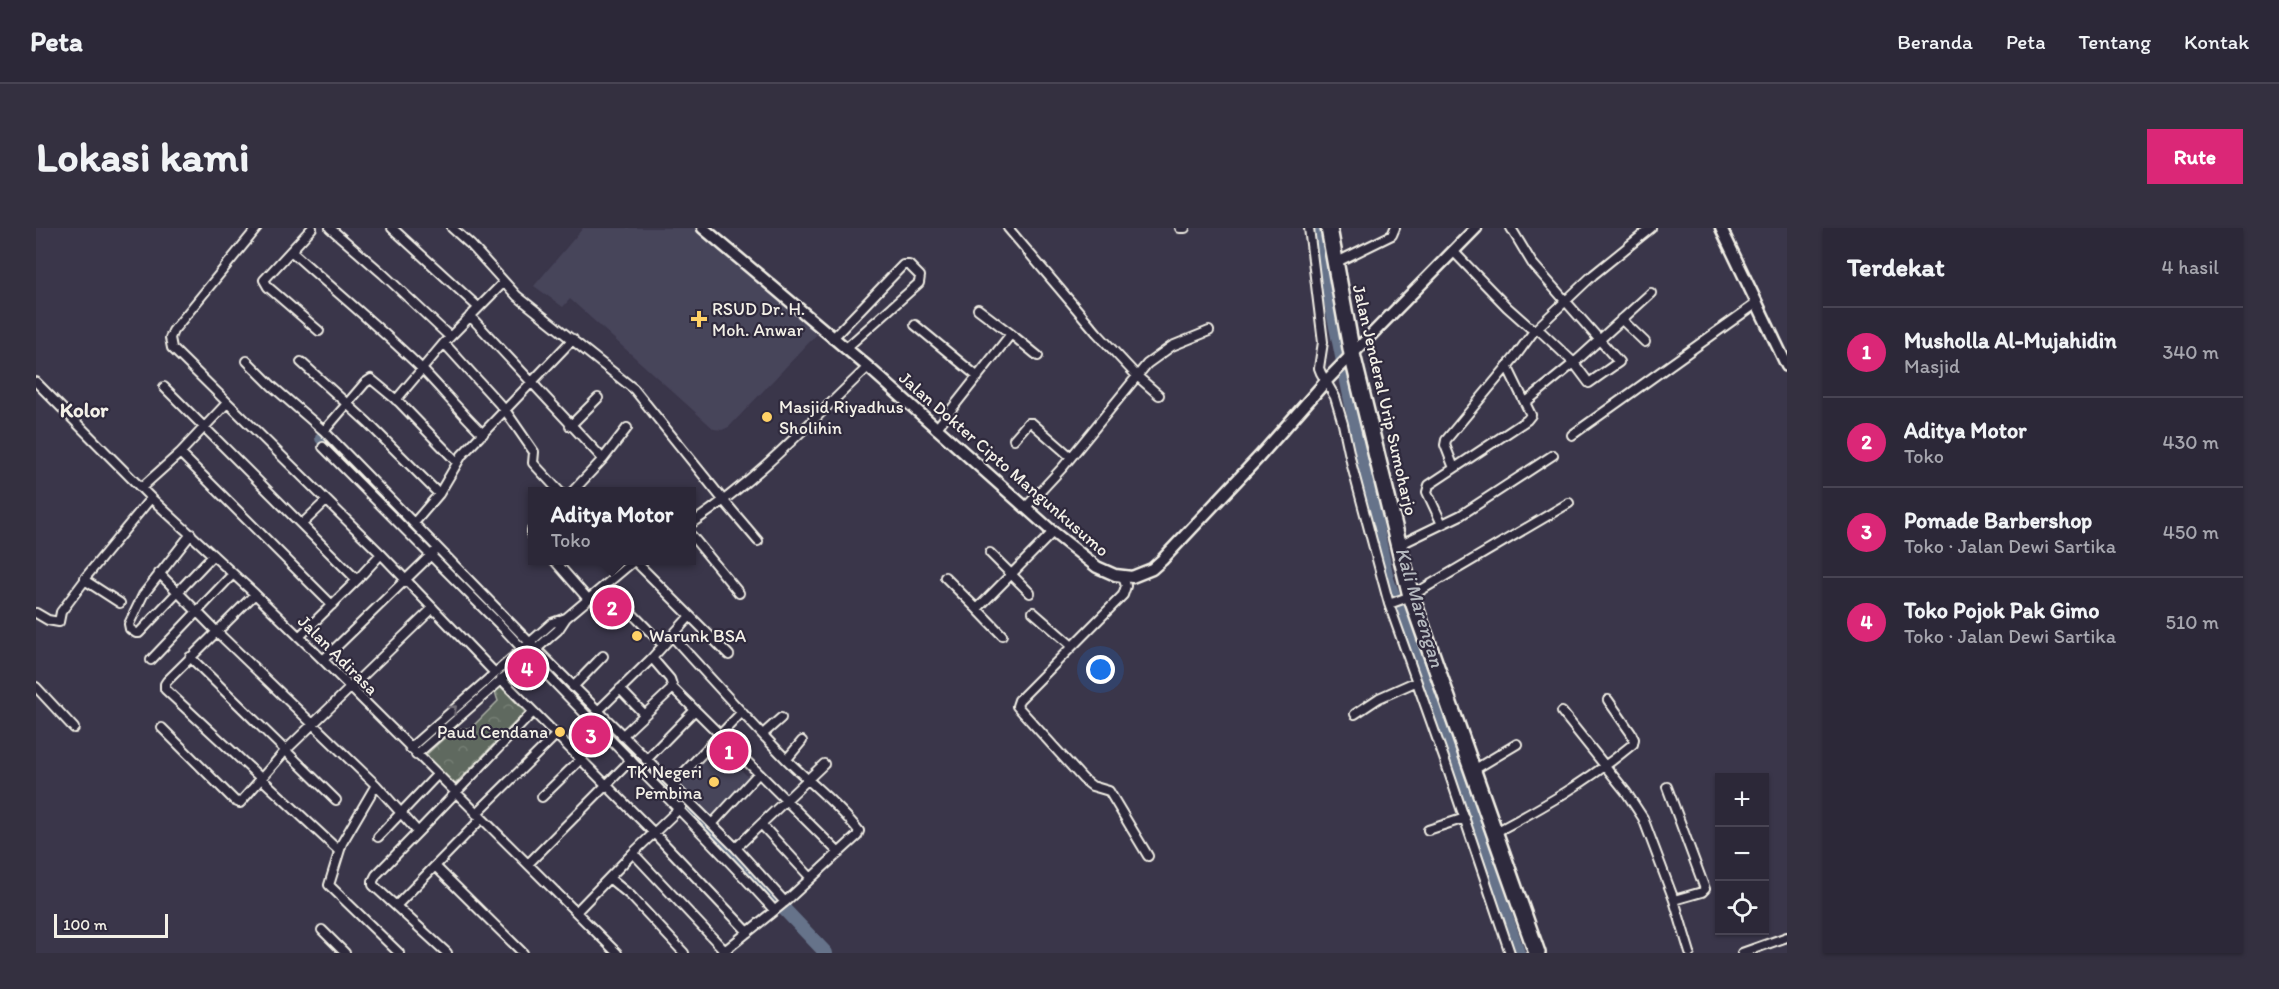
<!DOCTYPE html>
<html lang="id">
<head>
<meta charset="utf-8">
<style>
	:root { --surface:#2c2838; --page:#343040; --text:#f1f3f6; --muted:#a6a6ae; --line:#484453; --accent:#db2777 }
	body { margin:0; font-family:Itim,sans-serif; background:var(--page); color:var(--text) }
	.controls { position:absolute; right:18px; bottom:18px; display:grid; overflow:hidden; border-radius:0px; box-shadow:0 2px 4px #0004 }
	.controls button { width:54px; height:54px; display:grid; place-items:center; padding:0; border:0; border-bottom:2px solid var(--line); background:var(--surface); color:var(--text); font:30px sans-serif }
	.scale { position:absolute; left:18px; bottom:15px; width:114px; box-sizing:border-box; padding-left:6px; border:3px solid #f4f1e8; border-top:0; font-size:16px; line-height:21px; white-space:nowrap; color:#f4f1e8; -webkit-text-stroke:4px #2f2a3d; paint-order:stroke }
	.you { position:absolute; left:1065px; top:442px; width:21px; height:21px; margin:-15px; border:4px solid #fff; border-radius:50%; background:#1a73e8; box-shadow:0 0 0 9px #1a73e833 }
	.badge { display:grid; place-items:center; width:39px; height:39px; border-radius:50%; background:var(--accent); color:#fff; font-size:20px; font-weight:700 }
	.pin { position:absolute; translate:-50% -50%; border:3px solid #fff; box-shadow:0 2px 6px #0006 }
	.popup { position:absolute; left:492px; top:259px; width:168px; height:78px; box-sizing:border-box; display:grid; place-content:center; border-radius:0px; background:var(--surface); filter:drop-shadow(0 2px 4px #0005); font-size:20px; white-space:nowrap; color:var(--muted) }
	.popup b { font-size:22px; color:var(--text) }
	.popup::after { content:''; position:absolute; left:50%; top:100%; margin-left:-12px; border:12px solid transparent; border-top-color:var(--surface) }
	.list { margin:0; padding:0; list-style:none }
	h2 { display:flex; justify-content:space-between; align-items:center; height:78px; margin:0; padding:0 24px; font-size:26px }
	h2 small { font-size:20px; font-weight:400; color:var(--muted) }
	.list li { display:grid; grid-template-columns:39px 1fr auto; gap:18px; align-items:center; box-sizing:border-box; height:90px; padding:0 24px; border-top:2px solid var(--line) }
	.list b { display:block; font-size:22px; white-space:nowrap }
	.list p { margin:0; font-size:20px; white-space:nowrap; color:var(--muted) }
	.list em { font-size:20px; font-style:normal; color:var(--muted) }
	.icon { flex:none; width:33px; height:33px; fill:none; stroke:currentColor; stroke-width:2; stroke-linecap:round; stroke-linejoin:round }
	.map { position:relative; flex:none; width:1751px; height:725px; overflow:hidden; border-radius:0px }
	header { display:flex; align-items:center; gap:36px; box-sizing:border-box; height:84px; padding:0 30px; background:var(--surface); border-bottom:2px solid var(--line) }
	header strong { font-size:28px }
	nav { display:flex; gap:33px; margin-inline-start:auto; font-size:21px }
	.intro { display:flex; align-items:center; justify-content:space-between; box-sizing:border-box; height:144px; padding:0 36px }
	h1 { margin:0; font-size:42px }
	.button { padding:15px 27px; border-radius:0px; background:var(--accent); color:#fff; font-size:21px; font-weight:700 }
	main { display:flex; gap:36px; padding:0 36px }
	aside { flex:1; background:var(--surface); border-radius:0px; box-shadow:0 2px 4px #0004 }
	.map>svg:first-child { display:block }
</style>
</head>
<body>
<header>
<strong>Peta</strong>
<nav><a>Beranda</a><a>Peta</a><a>Tentang</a><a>Kontak</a></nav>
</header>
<div class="intro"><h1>Lokasi kami</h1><a class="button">Rute</a></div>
<main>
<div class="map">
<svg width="1751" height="725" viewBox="0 0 1751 725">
	<defs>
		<pattern id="park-crowns" width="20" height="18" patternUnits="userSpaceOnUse" patternTransform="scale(1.5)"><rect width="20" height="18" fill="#5e695e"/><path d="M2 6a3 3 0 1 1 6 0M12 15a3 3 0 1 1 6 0" fill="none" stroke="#767f75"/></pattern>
	</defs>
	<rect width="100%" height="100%" fill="#3a364a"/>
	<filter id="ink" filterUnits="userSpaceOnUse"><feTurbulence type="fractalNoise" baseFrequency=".0167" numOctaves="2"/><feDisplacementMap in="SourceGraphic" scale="12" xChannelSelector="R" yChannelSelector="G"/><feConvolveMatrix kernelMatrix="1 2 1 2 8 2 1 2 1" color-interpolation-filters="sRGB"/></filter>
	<g filter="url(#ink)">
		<!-- built -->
		<path fill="#47445a" d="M547 0H663L784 103 693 199 686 202 678 201 534 71 527 79 498 58Z
			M679 515 715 552 676 592 641 557Z"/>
		<!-- park -->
		<path fill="url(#park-crowns)" stroke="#a9ada3" stroke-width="1.5" d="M465 459 489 484 418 557 390 527 418 501 435 500 462 473 459 464Z"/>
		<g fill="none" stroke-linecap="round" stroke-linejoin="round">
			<!-- river -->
			<path stroke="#66738a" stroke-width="14" d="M1280 0 1351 351 1416 528 1482 725
				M286 210 427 355
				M468 396 486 415
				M498 428 654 582 790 725"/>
			<!-- street casing -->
			<g stroke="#f4f1e8" stroke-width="12">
				<path id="street" d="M221 0 137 103 134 110 136 120 345 326 458 444
					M276 0 228 52 232 59 283 103
					M294 0 347 46 414 109
					M356 0 442 79
					M416 0 435 17 481 68 598 161 688 273 722 313
					M972 0 1061 105 1101 148 1123 167
					M1144 0H1149
					M1273 0 1287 114 1283 140 1285 145 1299 169 1307 196 1316 238 1353 376 1408 530 1474 725
					M1475 0 1496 35 1583 134 1553 155 1538 135 1501 100
					M1417 23 1471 79 1498 103
					M256 24C298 62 342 98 383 138 405 160 424 184 447 206
					M1299 35 1356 7 1359 0
					M434 88 567 231
					M1585 91 1609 114
					M879 97 942 149
					M975 106 1002 128
					M796 111 867 37H873L884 48 883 55 809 121
					M408 115 469 182 498 224 497 235 524 264
					M211 133 236 158 288 203 500 421 700 620 749 674 686 725
					M265 134 332 195 403 266
					M0 154 115 270 219 366 287 432 581 725
					M128 159 321 352
					M360 172 408 115 468 54
					M1490 174 1538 135 1615 65
					M534 198 562 170
					M900 201 975 106 942 81
					M288 203 329 155 335 151 364 175 421 234
					M1536 207 1721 75
					M978 211 992 195H996L1035 229
					M287 219 469 402C557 498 652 586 738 682
					M144 225 296 377
					M1418 240 1409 217 1410 212 1479 129 1498 103 1557 47 1615 0
					M105 260 144 225 191 175
					M536 264 567 231 591 200
					M990 279 1027 239 1111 136 1136 118 1173 103
					M378 295 403 266 426 227 537 111
					M656 295C721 252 775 193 832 139
					M266 296 290 273
					M1406 296 1391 264 1393 257 1491 192 1495 187 1471 138
					M496 302V307
					M155 306 107 367 93 396 94 401 100 405H103L177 327
					M656 308 703 365
					M1363 317 1425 287 1517 227
					M954 325 994 365
					M518 332 552 371
					M599 333 693 427
					M123 345 181 404 340 557 382 604 497 484
					M909 349 941 381 1017 304
					M1087 349 1090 358 1087 367 983 472 981 478 1047 551 1056 558 1073 563 1112 628
					M569 358 627 417
					M219 366 131 453 129 456V461L302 622
					M84 375 50 353 49 350 115 270
					M1353 376 1375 368 1533 275
					M941 381 966 407
					M997 384 1036 418
					M0 385 12 392 23 394 25 384 49 352
					M636 408C674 450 711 491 750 531 774 555 802 576 823 603L821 608 749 674
					M263 409 321 352 345 326
					M154 429 300 572
					M616 430 634 451 637 460 803 625
					M115 432 197 346
					M287 432 397 325
					M465 451 618 605 712 704
					M0 459 38 500
					M537 459 567 428
					M584 461 608 486
					M562 483 616 430 654 388
					M1526 484 1590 564 1607 590 1638 672 1654 725
					M1319 486 1343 470 1379 454
					M126 500 199 573 204 575 250 522 397 380
					M727 506 745 490
					M586 508 637 460
					M374 520 516 395 530 390
					M380 527 522 402 530 390 599 332
					M751 531 766 513
					M610 532 659 482
					M1436 543 1481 516
					M340 557 306 615 293 657 363 725
					M636 557 706 484
					M1631 559 1669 661 1666 664 1638 672
					M506 569 545 531
					M440 586 520 507
					M445 591 399 638 487 725
					M676 596 722 546
					M725 596 788 536
					M1392 602 1429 590
					M382 604 340 647 337 653V657L411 725
					M1458 605C1507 579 1554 552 1597 516L1598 511 1595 505 1572 472
					M342 609 401 547
					M700 620 725 596 775 650
					M597 625 689 723
					M492 636 595 532
					M573 650 595 668 648 725
					M360 678 399 638
					M540 684 597 625 645 579
					M286 702 309 725
					M1706 725 1751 709"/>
			</g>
			<!-- secondary casing -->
			<g stroke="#f4f1e8" stroke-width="15">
				<path id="secondary" d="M667 0 832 139 1017 304 1061 339 1079 347 1096 349 1116 341 1126 332 1223 229 1290 153 1440 0
					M1685 0 1751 138"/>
			</g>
			<!-- highway casing -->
			<g stroke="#f4f1e8" stroke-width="20">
				<path id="highway" d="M1293 0 1316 126 1375 368 1501 725"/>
			</g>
			<!-- street -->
			<use href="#street" stroke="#2f2a3d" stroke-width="8"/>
			<!-- secondary -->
			<use href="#secondary" stroke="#2f2a3d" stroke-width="10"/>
			<!-- highway -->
			<use href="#highway" stroke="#2f2a3d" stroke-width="15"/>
		</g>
		<!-- one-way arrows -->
		<defs><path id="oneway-chevron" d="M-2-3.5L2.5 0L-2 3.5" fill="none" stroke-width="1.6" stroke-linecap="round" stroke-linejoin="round" transform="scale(1.5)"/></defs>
		<use stroke="#747079" href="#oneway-chevron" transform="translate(417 481) rotate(-42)"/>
	</g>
	<!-- markers -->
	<g fill="#ffd166" stroke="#2f2a3d" stroke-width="2">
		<path d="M660 82h6v6h6v6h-6v6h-6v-6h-6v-6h6z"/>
		<circle cx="731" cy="189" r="6"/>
		<circle cx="601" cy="408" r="6"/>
		<circle cx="524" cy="504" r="6"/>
		<circle cx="678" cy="554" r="6"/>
	</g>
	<g text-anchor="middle" stroke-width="4.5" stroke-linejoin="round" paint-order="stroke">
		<!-- poi labels -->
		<g font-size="18" fill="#f4f1e8" stroke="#2f2a3d" text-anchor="start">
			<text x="676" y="87">RSUD Dr. H.<tspan x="676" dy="21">Moh. Anwar</tspan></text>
			<text x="743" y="185">Masjid Riyadhus<tspan x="743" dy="21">Sholihin</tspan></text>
			<text x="613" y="414">Warunk BSA</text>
			<text x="512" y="510" text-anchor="end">Paud Cendana</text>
			<text x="666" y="550" text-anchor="end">TK Negeri<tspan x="666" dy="21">Pembina</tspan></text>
		</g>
		<!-- street labels -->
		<g font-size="18" fill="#f4f1e8" stroke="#2f2a3d">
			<text transform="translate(1349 172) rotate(77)" y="6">Jalan Jenderal Urip Sumoharjo</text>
			<text transform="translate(968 236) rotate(41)" y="6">Jalan Dokter Cipto Mangunkusumo</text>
			<text transform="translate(302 427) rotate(45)" y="6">Jalan Adirasa</text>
		</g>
		<!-- water labels -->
		<g font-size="20" font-style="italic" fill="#b4b8be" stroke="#2f2a3d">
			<text transform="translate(1384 379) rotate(73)" y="7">Kali Marengan</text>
		</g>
		<!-- quarter labels -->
		<g font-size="21" font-weight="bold" fill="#f4f1e8" stroke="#2f2a3d">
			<text x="48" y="189">Kolor</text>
		</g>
	</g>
</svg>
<div class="controls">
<button>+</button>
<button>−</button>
<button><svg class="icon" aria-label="locate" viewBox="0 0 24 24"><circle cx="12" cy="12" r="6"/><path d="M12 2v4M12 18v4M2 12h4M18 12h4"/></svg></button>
</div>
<div class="scale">100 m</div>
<div class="you"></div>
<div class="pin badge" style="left:693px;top:523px">1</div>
<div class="pin badge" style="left:576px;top:379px">2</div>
<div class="popup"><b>Aditya Motor</b>Toko</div>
<div class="pin badge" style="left:555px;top:507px">3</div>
<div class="pin badge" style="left:491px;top:440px">4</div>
</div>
<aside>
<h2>Terdekat<small>4 hasil</small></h2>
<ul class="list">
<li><span class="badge">1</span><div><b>Musholla Al-Mujahidin</b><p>Masjid</p></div><em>340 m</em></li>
<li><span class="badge">2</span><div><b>Aditya Motor</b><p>Toko</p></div><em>430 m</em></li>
<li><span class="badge">3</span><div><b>Pomade Barbershop</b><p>Toko · Jalan Dewi Sartika</p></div><em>450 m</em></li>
<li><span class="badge">4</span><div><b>Toko Pojok Pak Gimo</b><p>Toko · Jalan Dewi Sartika</p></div><em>510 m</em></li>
</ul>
</aside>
</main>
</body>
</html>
